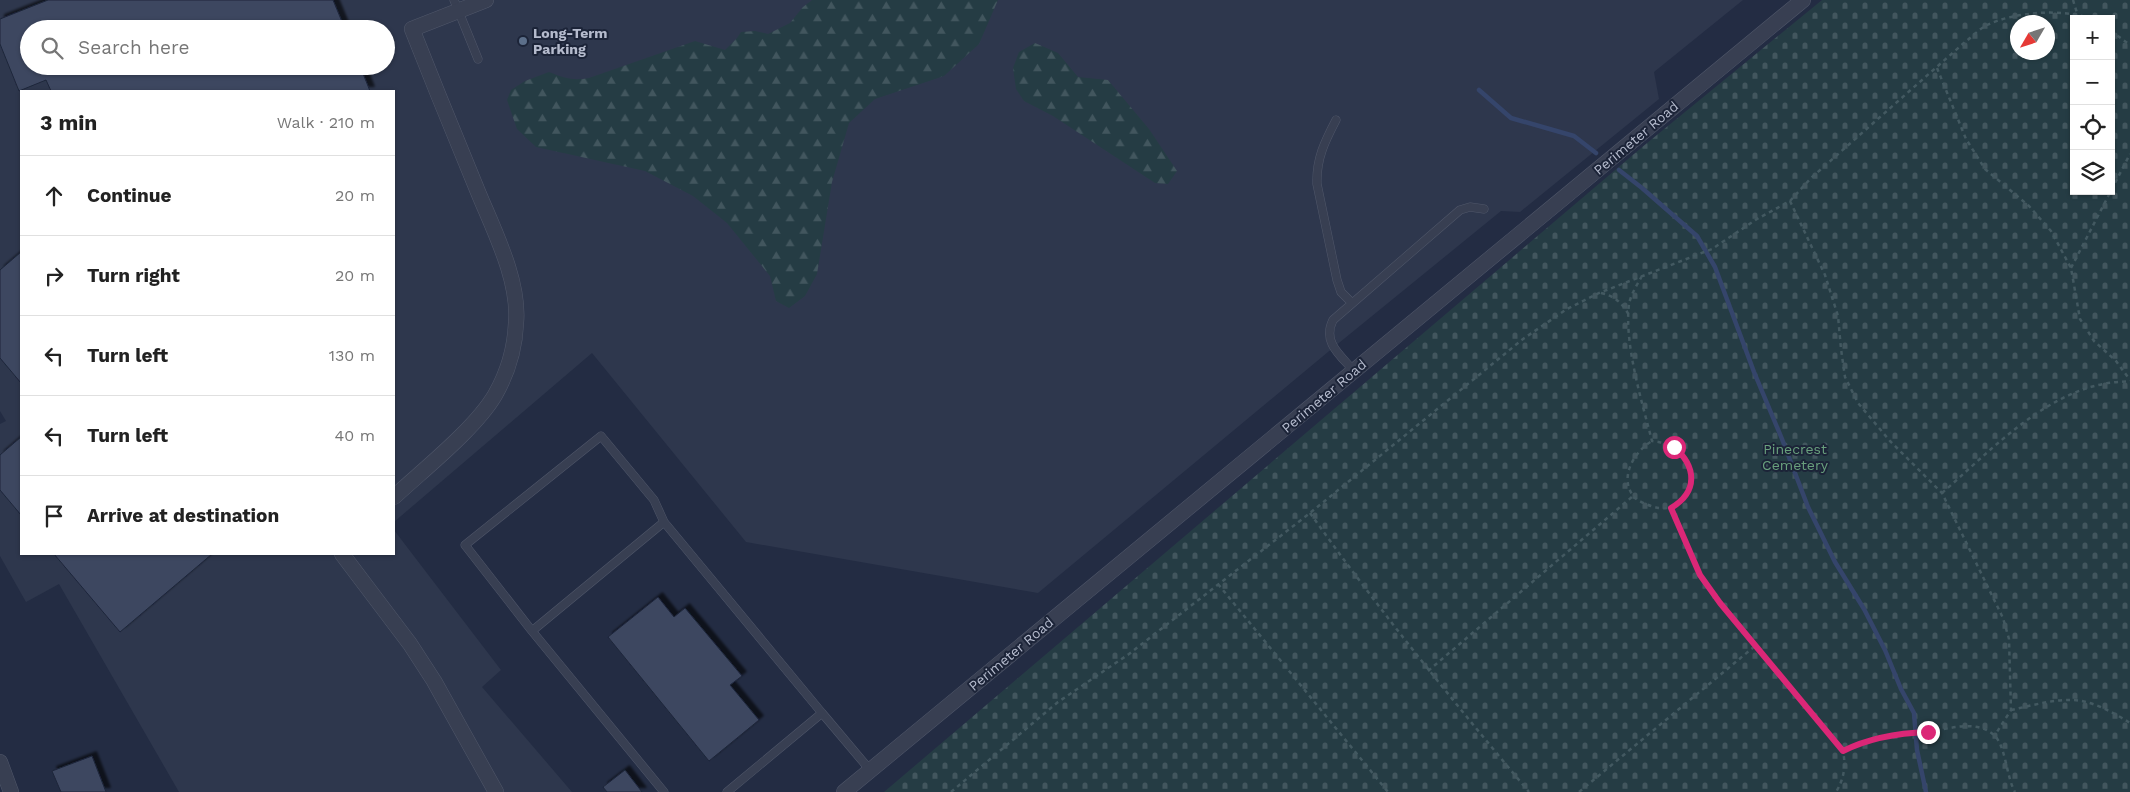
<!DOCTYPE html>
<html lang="en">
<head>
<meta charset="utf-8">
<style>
	:root { --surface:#fff; --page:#f2f2f2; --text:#222; --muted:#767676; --line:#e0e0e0 }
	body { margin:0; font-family:"Work Sans",sans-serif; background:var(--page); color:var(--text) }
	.controls { position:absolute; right:15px; top:15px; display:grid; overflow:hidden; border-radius:0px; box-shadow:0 1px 4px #0004 }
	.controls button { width:45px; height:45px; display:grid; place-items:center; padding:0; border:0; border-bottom:1px solid var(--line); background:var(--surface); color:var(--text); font:25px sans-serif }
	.compass { position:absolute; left:2010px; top:15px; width:45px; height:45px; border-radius:50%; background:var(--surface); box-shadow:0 1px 4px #0004; rotate:231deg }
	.stop { position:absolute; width:15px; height:15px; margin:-11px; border:4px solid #db2777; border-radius:50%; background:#fff }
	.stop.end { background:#db2777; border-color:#fff; box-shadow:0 1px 5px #0008 }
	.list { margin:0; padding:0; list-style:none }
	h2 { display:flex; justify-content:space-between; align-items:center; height:65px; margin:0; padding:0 20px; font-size:21px }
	h2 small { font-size:16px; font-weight:400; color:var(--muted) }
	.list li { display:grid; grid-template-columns:32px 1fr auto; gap:15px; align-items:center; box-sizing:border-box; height:80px; padding:0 20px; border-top:1px solid var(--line) }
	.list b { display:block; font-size:19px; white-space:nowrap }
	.list em { font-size:16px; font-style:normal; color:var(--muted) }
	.icon { flex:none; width:28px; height:28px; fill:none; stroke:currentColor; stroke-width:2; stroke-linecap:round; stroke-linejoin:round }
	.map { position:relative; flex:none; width:2130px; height:792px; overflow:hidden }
	.search { position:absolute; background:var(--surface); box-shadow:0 1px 4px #0004; left:20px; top:20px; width:375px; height:55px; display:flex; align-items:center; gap:12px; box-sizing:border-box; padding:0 18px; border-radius:28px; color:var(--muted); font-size:19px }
	.panel { position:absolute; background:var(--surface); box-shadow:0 1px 4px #0004; left:20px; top:90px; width:375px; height:465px; border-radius:0px }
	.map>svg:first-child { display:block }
</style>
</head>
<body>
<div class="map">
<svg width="2130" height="792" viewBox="0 0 2130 792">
	<defs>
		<pattern id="forest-firs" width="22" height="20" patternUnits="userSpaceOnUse" patternTransform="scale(1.25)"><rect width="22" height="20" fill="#253c44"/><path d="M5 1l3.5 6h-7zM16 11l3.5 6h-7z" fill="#42565e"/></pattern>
		<pattern id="cemetery-stones" width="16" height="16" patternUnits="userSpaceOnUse" patternTransform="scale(1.25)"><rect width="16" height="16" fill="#253c44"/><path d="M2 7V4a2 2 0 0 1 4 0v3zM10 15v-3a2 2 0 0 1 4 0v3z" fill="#42565e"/></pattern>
		<filter id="shadow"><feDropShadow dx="4.5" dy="-4.5" stdDeviation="1" flood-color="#0009"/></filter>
	</defs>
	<rect width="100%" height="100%" fill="#232c43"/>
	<!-- airport -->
	<path fill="#2e374d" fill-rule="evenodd" d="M0 0H1743L1654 72 1659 99 1520 212 1501 211 1334 347 1038 593 746 542 592 353 394 522V91H21V554H394V530L501 670 482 687 572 792H179L59 584 26 602 0 556V424L6 421 0 411ZM29 29H386V66H29Z"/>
	<!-- forest -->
	<path fill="url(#forest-firs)" d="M812 0H998L979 44 944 76 875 99 849 123 832 182 817 274 805 296 789 308 776 301 770 276 727 223 693 196 645 171 536 147 517 129 507 100 511 90 525 81 549 72C564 78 573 81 589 78L695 41 725 50 737 38 741 32 755 31 768 34 790 23 803 7Z
		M1035 43 1058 53 1078 77 1108 80 1149 129 1177 171 1168 184 1155 183 1053 116 1024 101 1016 89 1013 68 1019 52Z"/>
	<!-- cemetery -->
	<path fill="url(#cemetery-stones)" fill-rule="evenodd" d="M1822 0H2130V792H884L1641 148ZM2074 19H2111V191H2074ZM2018 22H2048V52H2018Z"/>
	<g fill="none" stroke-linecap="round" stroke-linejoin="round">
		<!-- stream -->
		<path stroke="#35456b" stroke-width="4.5" d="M1479 90 1511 118 1574 136 1596 153
			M1619 170 1642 188 1697 236 1715 267 1754 372 1782 439 1808 507 1835 562 1864 609 1885 650 1901 689 1914 713 1917 750 1926 792"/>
	</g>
	<!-- building -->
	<path fill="#3d4761" stroke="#1e263a" filter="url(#shadow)" d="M48 0H333L345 29H29V66H360L370 91H51L46 80 19 91 0 44V19Z
		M21 252V383L0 358V270Z
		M21 437V515L0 490V455Z
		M54 554H212L120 632Z
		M658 597 674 617 685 608 742 676 730 685 759 720 709 761 608 637Z
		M92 756 106 792H61L52 771Z
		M625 770 642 792H607L603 787Z"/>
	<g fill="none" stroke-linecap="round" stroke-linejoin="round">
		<!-- service casing -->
		<g stroke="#50576a" stroke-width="9">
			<path id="service" d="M454 0 478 59
				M1336 120C1325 141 1316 159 1317 184L1337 280 1341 292 1352 303
				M1354 371C1340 355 1322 342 1333 320L1460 210 1470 207 1484 209
				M664 522 532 631 664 792
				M532 631 465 545 601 436 654 500 664 522 822 713 727 792
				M822 713 870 770"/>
		</g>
		<!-- minor casing -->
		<g stroke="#50576a" stroke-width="16">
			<path id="minor" d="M394 497C423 470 475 429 495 395 507 374 515 348 516 323 520 279 492 227 476 187 454 134 433 82 412 29L486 0
				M342 554 410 644 434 681 496 792
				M0 762 11 792
				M844 792 1803 0"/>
		</g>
		<!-- path -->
		<path stroke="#435961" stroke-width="2.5" stroke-dasharray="4 4" stroke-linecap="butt" d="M2073 0 2077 13
			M2111 31 2130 45
			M1937 68 1966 139 1985 169 2029 206 2051 231 2071 268 2080 319 2094 341 2116 361 2130 380
			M1790 201 1825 275 1838 316 1841 349 1845 377 1858 403 1890 441 1942 493 2003 618 2009 639 2011 710 1995 735
			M2071 268 2130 154
			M1642 276C1637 285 1631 294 1629 304 1624 344 1642 402 1652 441 1711 447 1697 522 1651 506 1645 504 1638 501 1634 497 1618 477 1635 451 1652 441
			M1601 293C1615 296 1622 303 1629 315
			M1942 493C1988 453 2041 396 2103 384 2112 382 2121 382 2130 381
			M1671 509 1700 575 1720 603 1843 751C1846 766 1844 779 1836 792
			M1310 513C1379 610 1452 700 1529 792
			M1218 584 1388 792
			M1428 671 1633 496
			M2011 710C2030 706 2050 700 2069 700 2089 699 2113 712 2130 723
			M1843 751C1863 741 1886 735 1909 732 1915 732 1922 733 1928 732 1949 729 1976 719 1994 735 2006 746 2006 776 2015 792
			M951 792 1058 702 1129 654 1310 513 1523 339 1567 309 1599 293 1712 249 1757 219 1790 201 1811 178 1965 42C1972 37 1979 29 1987 25 2014 12 2063 8 2091 19
			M1579 792 1755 646"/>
		<!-- service -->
		<use href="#service" stroke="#383f52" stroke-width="8"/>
		<!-- minor -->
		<use href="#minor" stroke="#383f52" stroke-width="15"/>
	</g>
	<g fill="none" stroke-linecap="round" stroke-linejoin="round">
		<!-- route -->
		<path stroke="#db2777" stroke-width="6" d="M1674 447C1697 467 1698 492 1671 508L1700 575 1720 603 1843 751C1869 738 1899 733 1928 732"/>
	</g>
	<!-- markers -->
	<circle fill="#5c6f8a" stroke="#1c2438" stroke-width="2" cx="523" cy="41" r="5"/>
	<g text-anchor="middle" stroke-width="4" stroke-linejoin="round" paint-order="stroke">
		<!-- poi labels -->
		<g font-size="14" font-weight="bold" fill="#b5bbcd" stroke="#1c2438" text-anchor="start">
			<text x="533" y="38">Long-Term<tspan x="533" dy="16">Parking</tspan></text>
		</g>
		<!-- street labels -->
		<g font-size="14" fill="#b5bbcd" stroke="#1c2438">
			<text transform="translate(1636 138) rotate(-40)" y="5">Perimeter Road</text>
			<text transform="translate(1324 396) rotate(-40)" y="5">Perimeter Road</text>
			<text transform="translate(1011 654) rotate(-40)" y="5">Perimeter Road</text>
		</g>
		<!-- park labels -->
		<g font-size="14" fill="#69a07d" stroke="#1c2438">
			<text x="1795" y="454">Pinecrest<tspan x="1795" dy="16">Cemetery</tspan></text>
		</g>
	</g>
</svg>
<div class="controls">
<button>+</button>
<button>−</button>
<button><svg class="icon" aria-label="locate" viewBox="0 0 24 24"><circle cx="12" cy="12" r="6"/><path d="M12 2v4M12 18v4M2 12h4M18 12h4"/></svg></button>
<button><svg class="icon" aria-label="layers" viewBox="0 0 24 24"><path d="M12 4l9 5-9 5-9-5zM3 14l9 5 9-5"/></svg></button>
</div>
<svg class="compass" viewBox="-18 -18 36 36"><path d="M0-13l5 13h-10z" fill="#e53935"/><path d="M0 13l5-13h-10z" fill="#767676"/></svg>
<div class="stop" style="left:1674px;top:447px"></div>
<div class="stop end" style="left:1928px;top:732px"></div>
<div class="search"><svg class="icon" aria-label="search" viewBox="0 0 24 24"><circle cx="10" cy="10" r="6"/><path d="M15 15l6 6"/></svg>Search here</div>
<section class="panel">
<h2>3 min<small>Walk · 210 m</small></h2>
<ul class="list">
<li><svg class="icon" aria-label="ahead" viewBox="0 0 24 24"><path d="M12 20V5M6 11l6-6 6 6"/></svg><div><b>Continue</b></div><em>20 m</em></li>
<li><svg class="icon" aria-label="right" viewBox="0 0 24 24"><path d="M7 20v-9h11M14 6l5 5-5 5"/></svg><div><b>Turn right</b></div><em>20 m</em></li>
<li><svg class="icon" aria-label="left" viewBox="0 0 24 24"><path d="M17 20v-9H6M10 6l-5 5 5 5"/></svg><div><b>Turn left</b></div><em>130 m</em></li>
<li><svg class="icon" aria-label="left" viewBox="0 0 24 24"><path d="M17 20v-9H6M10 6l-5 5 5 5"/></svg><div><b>Turn left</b></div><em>40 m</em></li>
<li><svg class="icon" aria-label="arrive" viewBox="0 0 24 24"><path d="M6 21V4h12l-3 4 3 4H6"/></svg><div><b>Arrive at destination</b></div></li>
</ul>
</section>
</div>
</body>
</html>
